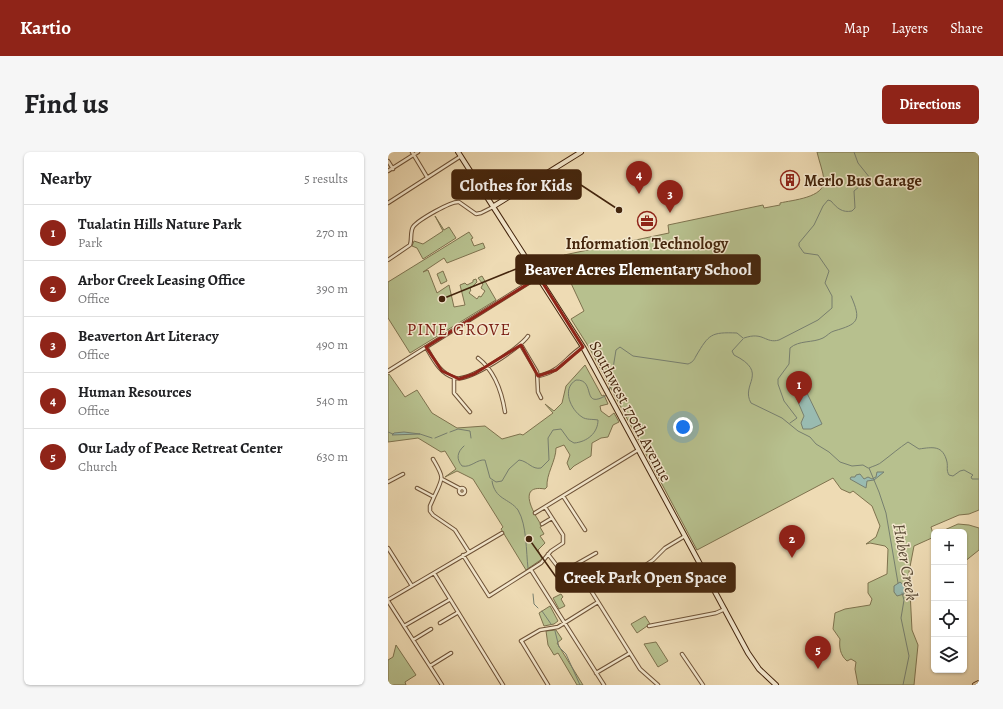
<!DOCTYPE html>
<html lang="en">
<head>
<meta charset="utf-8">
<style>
	:root { --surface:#fff; --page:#f6f6f6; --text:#202124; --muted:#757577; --line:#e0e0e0; --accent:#8f2418 }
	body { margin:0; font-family:Alegreya,serif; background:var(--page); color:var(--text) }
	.controls { position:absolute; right:12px; bottom:12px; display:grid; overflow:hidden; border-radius:6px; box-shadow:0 1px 3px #0004 }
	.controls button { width:36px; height:36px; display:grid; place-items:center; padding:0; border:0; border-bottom:1px solid var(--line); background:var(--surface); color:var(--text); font:20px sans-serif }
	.you { position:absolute; left:295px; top:275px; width:14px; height:14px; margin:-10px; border:3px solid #fff; border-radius:50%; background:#1a73e8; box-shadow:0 0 0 6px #1a73e833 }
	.badge { display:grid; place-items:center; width:26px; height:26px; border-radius:50%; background:var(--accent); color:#fff; font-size:13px; font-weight:700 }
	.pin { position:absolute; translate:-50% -33px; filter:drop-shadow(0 1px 2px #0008) }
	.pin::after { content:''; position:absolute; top:21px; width:14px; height:12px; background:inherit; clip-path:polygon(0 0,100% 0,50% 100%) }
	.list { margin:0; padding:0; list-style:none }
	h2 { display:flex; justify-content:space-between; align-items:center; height:52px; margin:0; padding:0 16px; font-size:17px }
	h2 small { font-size:13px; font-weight:400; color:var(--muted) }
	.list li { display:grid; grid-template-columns:26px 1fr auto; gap:12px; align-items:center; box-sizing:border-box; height:56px; padding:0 16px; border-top:1px solid var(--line) }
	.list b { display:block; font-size:15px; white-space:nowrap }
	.list p { margin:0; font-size:13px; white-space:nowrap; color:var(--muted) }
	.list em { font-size:13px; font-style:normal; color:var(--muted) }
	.icon { flex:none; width:22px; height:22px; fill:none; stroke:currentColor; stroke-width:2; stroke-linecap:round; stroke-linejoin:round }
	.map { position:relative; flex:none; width:591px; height:533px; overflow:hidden; border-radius:6px }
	header { display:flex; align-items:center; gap:24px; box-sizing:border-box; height:56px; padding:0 20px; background:var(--accent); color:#fff }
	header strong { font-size:19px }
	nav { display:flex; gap:22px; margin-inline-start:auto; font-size:14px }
	.intro { display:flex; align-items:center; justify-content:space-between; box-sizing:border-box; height:96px; padding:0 24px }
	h1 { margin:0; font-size:28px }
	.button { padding:10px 18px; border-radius:6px; background:var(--accent); color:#fff; font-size:14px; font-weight:700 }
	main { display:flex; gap:24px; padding:0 24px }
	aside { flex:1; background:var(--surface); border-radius:6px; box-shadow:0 1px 3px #0004 }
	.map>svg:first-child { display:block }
</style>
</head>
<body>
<header>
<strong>Kartio</strong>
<nav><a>Map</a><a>Layers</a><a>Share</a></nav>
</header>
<div class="intro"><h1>Find us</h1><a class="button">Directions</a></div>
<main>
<aside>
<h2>Nearby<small>5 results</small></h2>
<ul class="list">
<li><span class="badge">1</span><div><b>Tualatin Hills Nature Park</b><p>Park</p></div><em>270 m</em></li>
<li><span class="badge">2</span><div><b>Arbor Creek Leasing Office</b><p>Office</p></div><em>390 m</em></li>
<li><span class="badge">3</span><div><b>Beaverton Art Literacy</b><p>Office</p></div><em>490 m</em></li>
<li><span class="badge">4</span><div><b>Human Resources</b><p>Office</p></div><em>540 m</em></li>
<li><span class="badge">5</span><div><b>Our Lady of Peace Retreat Center</b><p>Church</p></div><em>630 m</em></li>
</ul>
</aside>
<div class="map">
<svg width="591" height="533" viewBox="0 0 591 533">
	<rect width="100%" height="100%" fill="#eedbb4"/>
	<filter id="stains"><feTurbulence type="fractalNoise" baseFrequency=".005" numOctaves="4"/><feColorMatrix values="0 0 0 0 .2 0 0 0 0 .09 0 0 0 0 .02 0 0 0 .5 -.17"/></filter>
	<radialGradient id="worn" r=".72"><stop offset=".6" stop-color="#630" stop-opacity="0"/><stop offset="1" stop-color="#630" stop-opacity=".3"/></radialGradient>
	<!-- green -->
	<path fill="#b7c08e" stroke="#7e724e" d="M429 0H591V358L581 362 571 363 543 375 546 385 526 394 521 420 524 478 530 493 526 533H470L467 517 468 510 463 507 459 509C452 503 451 495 452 487L445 477 447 461 457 457 482 453 484 447 480 441V431L499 422 500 397 497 394 482 391 478 392 488 385 492 374 484 354 465 339 462 341 453 337 445 326 309 398 202 197 183 167 196 159 181 127 176 103 281 81 280 73 375 53 376 56 392 53V51C404 48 437 46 436 28 435 19 431 9 429 0Z
		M47 64 56 78 61 75 68 86 35 107 29 96 24 94 26 89 35 92 55 79Z
		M81 80 85 86 83 87 86 94 95 91 97 96 59 111 56 106 35 120 40 118 49 141 61 133 66 155 77 153 72 133 77 131 79 133 85 130V128L88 127 89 130 82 137 83 138 81 141 89 147 91 144 93 145 97 139 93 136 95 132 90 126 94 124 108 148 22 201 0 166V130Z
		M55 119 59 129 53 132 49 122Z
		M197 213 214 244 216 243 220 252 212 254 213 259 221 265 226 261 231 270 225 273 220 285 213 286 204 291 203 304 186 314 182 318 179 311 182 303 176 293 168 296C168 309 158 322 159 335L157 337C128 332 146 362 154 374L152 375 156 382 152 384 157 391 150 398 154 407 138 418 113 377 115 375 85 327 69 319 57 325 68 317 57 299 53 300 30 286 0 290V223L1 222 17 245 29 238 44 261 69 276 97 274 114 287 132 282 135 283 165 261 157 252 166 259 174 251 178 234Z
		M570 372 581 373 591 376V398L576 410V380H552Z
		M403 376 411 390 405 394 395 380Z
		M173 442 175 445 173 447 177 454 171 457 165 446Z
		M162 454 170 469 166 472 156 474 151 461Z
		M257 464 262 472 249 481 243 472Z
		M168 478 174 487 169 491 195 533H189L170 501 166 503 160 493 158 479Z
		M268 490 280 509 270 515 256 492Z
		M8 493 28 523 17 530 18 533H0V508L5 505Z"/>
	<!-- water -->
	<path fill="#99bbb1" stroke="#777f6f" d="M409 235H414L417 237 434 272 423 277H415L413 271 416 264 407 243Z
		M16 280 32 282 4 283 6 281Z
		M489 320H496L486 328 479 329 478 336 462 327 463 325H467L468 323 472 322 476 327 480 325 484 327 488 325Z
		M512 430 517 434 516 442 509 444 506 440V434Z"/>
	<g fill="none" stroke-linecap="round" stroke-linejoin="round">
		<!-- stream -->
		<path stroke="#777f6f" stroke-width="1" d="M356 186C376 179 377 192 391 188L430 168 444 156V144L437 131 441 119 430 103 416 101 411 94V91L426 73 435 54 440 48 443 49C449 56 454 61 464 59L467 56 466 39 472 34 477 33 482 26 470 11 466 0
			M355 187 344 199 346 203C382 221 352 232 363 251L394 266 410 279 422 285 428 292 441 300 452 310 464 314 475 313 480 316
			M221 241 228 198 232 195 245 204 300 212C305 210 306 208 308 204 321 182 323 180 349 181L355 186
			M402 271 409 266 396 249 390 232V227L401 212 402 196C411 188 425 191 435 186 439 184 442 180 446 179 470 172 474 169 463 144
			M0 280 5 282
			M62 280 70 277 82 279 83 286
			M32 282 44 286
			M47 286 59 281
			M76 294C69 300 68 307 74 314 83 316 89 307 97 308L102 326 108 330 114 329 121 317 131 308C140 309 144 318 153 316L161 308 160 286 165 278 173 277 181 288 186 291C199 290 210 281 210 268 205 267 198 268 194 265 183 258 173 237 188 228 209 227 192 259 219 243
			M481 316 491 340 498 361 510 431
			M481 316C485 314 491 313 495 309 503 303 511 296 520 290L531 297C545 295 555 293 559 310 560 315 558 318 561 323L565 324 572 319 576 318 585 323 583 325 584 327H591
			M104 329C107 348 121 346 130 358 139 373 138 400 140 416
			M514 441 516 448 513 466 521 504 515 533
			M145 442 146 452 150 456
			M154 459 163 472
			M167 479 171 495 178 502 192 533"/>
		<!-- street casing -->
		<g stroke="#6e5237" stroke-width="4.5">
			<path id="street" d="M24 0 39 25
				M0 9 5 17
				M0 19 30 0
				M0 51 73 4
				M0 108 22 93C24 88 22 80 25 75 30 68 63 49 71 50L88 62 93 61 105 55
				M133 193 149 220 150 240 153 246
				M38 195C45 207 52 222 67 226 81 230 132 196 140 184
				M90 206C107 219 114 241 117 260
				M0 219 150 125
				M150 224C172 220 177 206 194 195
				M66 226V241L82 260
				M54 327 71 336
				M0 330 15 322
				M71 339a3 3 0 1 1 6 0a3 3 0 1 1-6 0Z
				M29 336 46 345C56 324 56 326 45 307
				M175 344 197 378
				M46 345 42 354V359L45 363 67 378 81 400
				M147 361 250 298
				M154 372 164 366
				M0 396 24 434
				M160 402 173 419H176L208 401
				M75 403 101 444 153 411 163 399 175 391V383L157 355
				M187 413 252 517 270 533
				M143 418 216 533
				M46 421 115 533
				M238 426a4 4 0 1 1 8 0a4 4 0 1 1-8 0Z
				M243 423 265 408 277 396 297 384
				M0 448 114 381
				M0 449 54 533
				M52 471 69 461
				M16 474 61 448
				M261 474 328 461 337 457
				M25 488 43 477
				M133 489 152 478 170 475 210 450
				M134 490 160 533
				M294 502 315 533
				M42 514 63 501
				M208 521 242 501"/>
		</g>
		<!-- secondary casing -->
		<g stroke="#44250d" stroke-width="6">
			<path id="secondary" d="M70 0 195 195 360 501 371 517 388 533
				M106 54 193 0"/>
		</g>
		<!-- primary casing -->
		<g stroke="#44250d" stroke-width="6">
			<path id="primary" d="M587 533 591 531"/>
		</g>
		<!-- street -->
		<use href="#street" stroke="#f4e8ce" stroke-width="2.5"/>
		<!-- secondary -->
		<use href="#secondary" stroke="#f4e8ce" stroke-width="4"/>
		<!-- primary -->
		<use href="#primary" stroke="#eedbb4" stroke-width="4.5"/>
	</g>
	<!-- marked area -->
	<path fill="none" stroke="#8f2418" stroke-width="3" stroke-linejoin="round" d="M151 125 195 195 168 218 150 224 133 193 86 222 71 227 54 219 38 195Z"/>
	<!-- icons -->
	<defs>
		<g id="building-ring" transform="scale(1)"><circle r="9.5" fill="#f4e8ce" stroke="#8f2418" stroke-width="1.5"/><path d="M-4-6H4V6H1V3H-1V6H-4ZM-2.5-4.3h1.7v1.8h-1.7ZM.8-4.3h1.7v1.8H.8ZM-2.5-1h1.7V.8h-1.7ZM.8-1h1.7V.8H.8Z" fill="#8f2418"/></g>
		<g id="office-ring" transform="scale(1)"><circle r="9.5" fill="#f4e8ce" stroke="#8f2418" stroke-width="1.5"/><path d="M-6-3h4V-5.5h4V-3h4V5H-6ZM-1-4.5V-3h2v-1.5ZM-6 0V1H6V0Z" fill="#8f2418"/></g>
	</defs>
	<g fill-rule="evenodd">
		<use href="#building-ring" x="402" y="28"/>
		<use href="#office-ring" x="259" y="69"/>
	</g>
	<g text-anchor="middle" stroke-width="3" stroke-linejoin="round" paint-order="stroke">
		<!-- poi labels -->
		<g font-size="16" font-weight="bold" fill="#44250d" stroke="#f4e8ce" text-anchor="start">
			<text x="416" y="34">Merlo Bus Garage</text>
			<text x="259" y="97" text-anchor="middle">Information Technology</text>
		</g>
		<!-- street labels -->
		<g font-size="16" fill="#44250d" stroke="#f4e8ce">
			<text transform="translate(243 259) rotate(62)" y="6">Southwest 170th Avenue</text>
		</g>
		<!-- neighbourhood labels -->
		<g font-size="17" letter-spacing="1" fill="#7a1f14" stroke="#f4e8ce">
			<text x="71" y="183">PINE GROVE</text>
		</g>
		<!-- water labels -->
		<g font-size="17" font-style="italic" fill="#594a36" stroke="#f4e8ce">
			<text transform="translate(518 410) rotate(80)" y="6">Huber Creek</text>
		</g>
	</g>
	<!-- callouts -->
	<path fill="none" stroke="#44250d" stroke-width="1.5" d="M231 58L193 33M54 147L128 117M141 387L168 425"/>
	<g fill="#44250d" stroke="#f4e8ce" stroke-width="1.5">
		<circle cx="231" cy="58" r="4"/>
		<circle cx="54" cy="147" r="4"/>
		<circle cx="141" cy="387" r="4"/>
	</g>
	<g fill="#44250d" stroke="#44250d" stroke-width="1.5">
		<rect x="64" y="18" width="129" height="29" rx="4"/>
		<rect x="128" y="103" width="244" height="29" rx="4"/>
		<rect x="168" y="411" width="179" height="29" rx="4"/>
	</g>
	<g font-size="17" text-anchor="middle" font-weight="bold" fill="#fff">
		<text x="128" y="39">Clothes for Kids</text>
		<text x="250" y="123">Beaver Acres Elementary School</text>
		<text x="257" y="431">Creek Park Open Space</text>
	</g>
	<rect width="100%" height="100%" filter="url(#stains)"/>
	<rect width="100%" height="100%" fill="url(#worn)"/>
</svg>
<div class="controls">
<button>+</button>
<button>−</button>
<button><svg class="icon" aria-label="locate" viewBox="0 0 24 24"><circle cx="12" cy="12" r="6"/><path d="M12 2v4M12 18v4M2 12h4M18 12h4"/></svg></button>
<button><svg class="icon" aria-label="layers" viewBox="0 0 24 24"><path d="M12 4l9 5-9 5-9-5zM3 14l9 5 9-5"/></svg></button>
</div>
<div class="you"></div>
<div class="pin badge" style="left:411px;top:252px">1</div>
<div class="pin badge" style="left:404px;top:406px">2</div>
<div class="pin badge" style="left:282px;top:61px">3</div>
<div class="pin badge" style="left:251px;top:42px">4</div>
<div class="pin badge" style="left:430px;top:517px">5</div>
</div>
</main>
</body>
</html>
